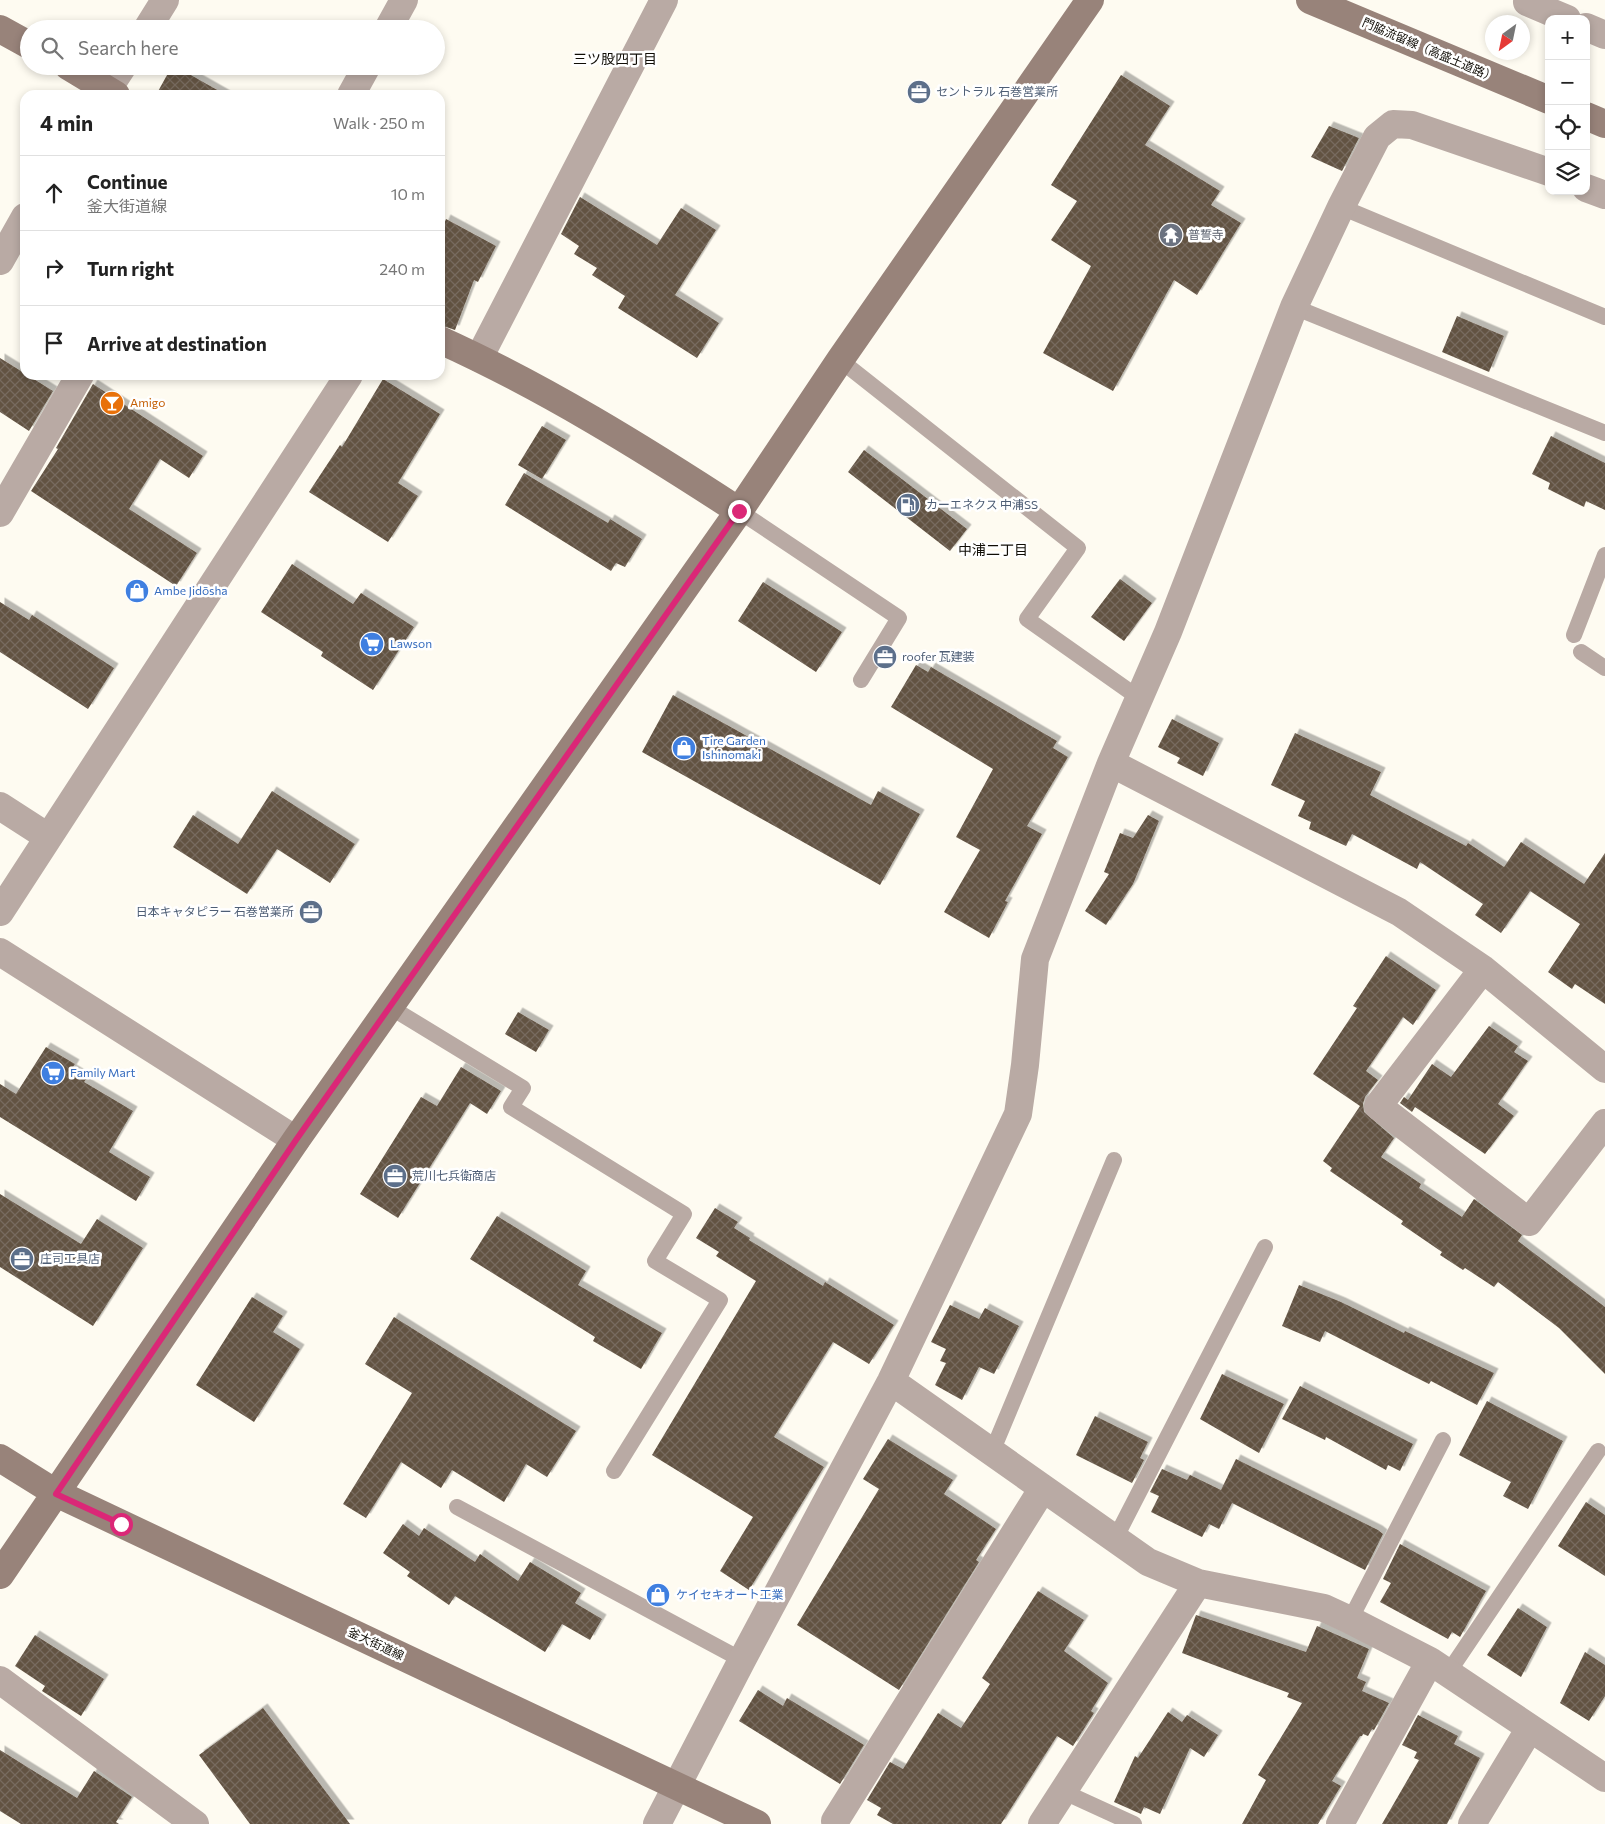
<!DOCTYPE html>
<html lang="en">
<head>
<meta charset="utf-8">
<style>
	:root { --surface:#fff; --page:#f6f6f6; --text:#222; --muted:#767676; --line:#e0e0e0 }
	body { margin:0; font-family:Commissioner,"Noto Sans JP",sans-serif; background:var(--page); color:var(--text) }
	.controls { position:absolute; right:15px; top:15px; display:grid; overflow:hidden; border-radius:10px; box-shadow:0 2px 8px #0003 }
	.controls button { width:45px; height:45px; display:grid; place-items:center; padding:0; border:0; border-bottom:1px solid var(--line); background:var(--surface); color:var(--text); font:25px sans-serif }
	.compass { position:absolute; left:1485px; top:15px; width:45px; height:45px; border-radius:50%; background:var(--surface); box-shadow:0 2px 8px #0003; rotate:213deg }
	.stop { position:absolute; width:15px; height:15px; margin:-11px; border:4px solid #db2777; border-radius:50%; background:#fff }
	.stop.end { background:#db2777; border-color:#fff; box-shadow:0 1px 5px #0008 }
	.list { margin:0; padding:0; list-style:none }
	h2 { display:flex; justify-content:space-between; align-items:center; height:65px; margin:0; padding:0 20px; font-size:21px }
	h2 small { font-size:16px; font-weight:400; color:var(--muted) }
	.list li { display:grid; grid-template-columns:32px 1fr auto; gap:15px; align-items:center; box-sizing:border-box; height:75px; padding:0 20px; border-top:1px solid var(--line) }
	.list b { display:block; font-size:19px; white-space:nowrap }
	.list p { margin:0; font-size:16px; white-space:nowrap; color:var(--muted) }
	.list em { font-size:16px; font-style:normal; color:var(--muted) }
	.icon { flex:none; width:28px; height:28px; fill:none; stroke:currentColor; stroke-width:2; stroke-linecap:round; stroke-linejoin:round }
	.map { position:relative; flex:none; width:1605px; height:1824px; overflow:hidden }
	.search { position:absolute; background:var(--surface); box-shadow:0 2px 8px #0003; left:20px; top:20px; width:425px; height:55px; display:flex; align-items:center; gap:12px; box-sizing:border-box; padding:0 18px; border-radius:28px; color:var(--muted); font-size:19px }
	.panel { position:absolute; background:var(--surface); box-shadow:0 2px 8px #0003; left:20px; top:90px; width:425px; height:290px; border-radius:15px }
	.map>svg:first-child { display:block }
</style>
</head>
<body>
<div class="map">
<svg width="1605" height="1824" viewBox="0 0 1605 1824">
	<defs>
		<pattern id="building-cross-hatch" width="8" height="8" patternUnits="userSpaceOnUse" patternTransform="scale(1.25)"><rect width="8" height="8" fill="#625242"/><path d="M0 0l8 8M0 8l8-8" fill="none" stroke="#776b5e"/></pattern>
		<filter id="shadow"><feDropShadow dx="4.5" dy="-4.5" stdDeviation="0" flood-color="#0004"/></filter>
	</defs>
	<rect width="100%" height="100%" fill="#fefbf1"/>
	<!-- building -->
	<path fill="url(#building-cross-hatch)" filter="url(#shadow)" d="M172 66H175L226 95H156Z
		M1121 75 1170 106 1145 145 1220 191 1211 205 1241 223 1197 295 1174 280 1113 391 1043 353 1091 266 1051 240 1077 201 1051 185Z
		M1329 126 1359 138 1342 171 1311 157Z
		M580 197 657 245 681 208 716 230 675 295 719 323 697 358 618 308 625 296 592 275 597 268 574 254 579 246 561 234Z
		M446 219 496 246 478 282 474 280 455 330 440 325V234Z
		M1457 316 1504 336 1489 372 1442 352Z
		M0 358 53 391 29 431 0 412Z
		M383 379 440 414 398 483 418 496 388 542 309 492 340 445 342 447Z
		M93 384 203 456 189 478 160 459 129 509 197 553 176 586 31 491 58 449 56 448Z
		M542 426 566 440 542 479 518 465Z
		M1551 436 1605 463V510L1586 501 1584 507 1548 489 1550 483 1532 474Z
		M864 450 967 529 950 551 848 472Z
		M524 473 608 523 610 519 642 539 625 567 616 563 611 571 505 505Z
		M292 564 353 604 361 593 414 627 373 690 321 656 323 652 261 612Z
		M1120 579 1152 603 1124 641 1091 617Z
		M763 582 842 632 816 672 738 621Z
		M0 602 29 620 32 615 114 668 88 709 0 652Z
		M916 665 928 672 931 667 1057 741 1053 748 1068 757 1027 826 1042 834 1005 901 1008 902 989 938 944 912 980 850 956 837 993 769 891 707Z
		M673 695 871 805 878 791 920 814 880 885 642 752Z
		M1172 719 1219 743 1203 776 1177 763 1180 758 1158 747Z
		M1295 733 1381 772 1370 795 1466 846 1468 843 1504 867 1521 842 1584 884 1605 853V1004L1575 984 1572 989 1548 972 1580 924 1530 891 1501 933 1475 915 1483 904 1420 862 1417 869 1352 834 1346 846 1309 829 1311 822 1298 816 1305 801 1271 785Z
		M272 791 355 844 330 883 277 849 247 894 173 847 193 815 238 844Z
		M1148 815 1159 821 1133 884 1106 925 1085 911 1109 874 1104 872 1120 833 1133 838Z
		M1386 956 1436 990 1413 1025 1403 1017 1366 1071 1378 1080 1365 1097 1363 1104 1364 1112 1394 1138 1381 1157 1421 1184 1419 1188 1462 1217 1474 1199 1522 1235 1518 1241 1605 1307V1374L1559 1328 1498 1282 1494 1287 1465 1268 1463 1270 1440 1255 1442 1252 1401 1224 1403 1221 1330 1171 1332 1168 1323 1161 1360 1106 1313 1074 1357 1008 1353 1006Z
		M518 1012 549 1030 536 1052 505 1034Z
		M1489 1026 1518 1046 1514 1052 1528 1061 1498 1104 1514 1116 1485 1154 1415 1107 1412 1112 1400 1103 1404 1097 1408 1100 1432 1064 1451 1077Z
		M46 1047 75 1064 72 1069 87 1078 84 1082 133 1111 109 1152 150 1177 136 1201 0 1117V1084L16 1094Z
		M461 1067 501 1091 487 1114 470 1103 398 1218 360 1194 421 1097 437 1106Z
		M0 1194 81 1244 97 1219 143 1248 93 1326 0 1267Z
		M715 1208 738 1222 734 1228 750 1238 749 1240 823 1286 825 1282 894 1325 869 1364 833 1342 774 1437 824 1467 749 1590 720 1571 753 1517 652 1455 756 1281 716 1256 719 1252 696 1238Z
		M497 1216 586 1271 578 1285 662 1333 641 1369 593 1341 595 1337 470 1259Z
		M1299 1285 1341 1302 1404 1333 1405 1331 1494 1373 1477 1405 1431 1381 1429 1384 1407 1373 1325 1331 1320 1342 1282 1326Z
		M252 1297 283 1316 273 1332 300 1349 254 1422 196 1385Z
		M950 1305 979 1319 985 1308 1019 1326 994 1374 979 1367 962 1400 935 1385 946 1363 940 1361 946 1349 931 1342Z
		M394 1317 576 1431 547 1477 526 1464 504 1502 452 1470 441 1488 401 1462 366 1518 343 1504 412 1393 365 1364Z
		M1222 1374 1284 1404 1259 1453 1200 1419Z
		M1300 1386 1413 1444 1400 1471 1388 1465 1386 1470 1326 1437 1325 1440 1282 1419Z
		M1487 1401 1563 1441 1528 1509 1503 1496 1511 1482 1459 1455Z
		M1095 1416 1148 1442 1140 1458 1144 1460 1132 1483 1076 1455Z
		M888 1439 953 1480 944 1494 996 1529 976 1560 979 1562 899 1690 797 1625 879 1489 863 1479Z
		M1236 1459 1378 1530 1383 1534 1365 1570 1232 1503 1219 1529 1209 1524 1202 1537 1151 1512 1159 1496 1150 1492 1162 1469 1187 1480 1190 1475 1221 1490Z
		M1586 1502 1605 1515V1576L1558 1546Z
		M403 1524 419 1536 424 1528 475 1562 480 1554 518 1581 530 1562 581 1593 575 1603 602 1619 590 1640 562 1624 545 1652 455 1596 449 1605 407 1576 410 1572 383 1553Z
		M1400 1544 1486 1591 1460 1637 1452 1632 1448 1639 1380 1602 1391 1583 1383 1579Z
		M1038 1591 1084 1620 1064 1651 1108 1683 1091 1711 1094 1713 1073 1746 1057 1736 1001 1824H893L877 1815 881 1808 867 1800 890 1762 903 1769 938 1713 961 1728 990 1684 982 1678Z
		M1518 1608 1547 1627 1521 1677 1487 1655Z
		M1196 1615 1306 1652 1317 1626 1369 1649 1357 1678 1366 1682 1362 1691 1389 1703 1374 1730 1372 1729 1368 1736 1363 1734 1362 1736H1360L1332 1781 1341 1786 1318 1824H1242L1266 1780 1258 1775 1302 1703 1287 1697 1289 1693 1182 1653Z
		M35 1635 104 1679 81 1716 42 1691 45 1686 15 1666Z
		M1585 1652 1605 1665V1696L1589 1721 1560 1703Z
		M758 1690 783 1706 787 1698 864 1745 840 1784 739 1721Z
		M263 1708 350 1824H250L199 1755Z
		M1168 1712 1182 1722 1187 1715 1218 1735 1204 1757 1190 1748 1160 1814 1144 1807 1141 1814 1114 1802 1135 1756 1138 1758Z
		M1418 1715 1458 1736 1454 1744 1480 1758 1447 1824H1382L1419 1760 1414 1758 1417 1752 1402 1745Z
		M0 1750 77 1798 94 1771 132 1797 116 1822 119 1824H21L0 1811Z"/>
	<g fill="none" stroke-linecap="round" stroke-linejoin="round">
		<!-- lane -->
		<path stroke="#b9aaa4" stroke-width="16" d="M1341 207 1605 317
			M1294 307 1605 433
			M840 360 1078 548 1027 619 1139 698
			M739 511 899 618 861 680
			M1574 635 1605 555
			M1581 652 1605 668
			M390 1007 523 1088 511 1107 684 1214 655 1261 720 1300 614 1471
			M992 1452 1114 1160
			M457 1507 742 1660
			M1115 1539 1265 1247
			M1350 1620 1443 1440
			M1448 1673 1598 1451
			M1064 1792 1134 1824"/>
		<!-- street -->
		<path stroke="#b9aaa4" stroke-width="28" d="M1528 0 1527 2 1567 19
			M1586 27 1605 35
			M147 29 165 0
			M388 29 404 0
			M104 95 123 66
			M351 95 367 66
			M1586 188 1605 195
			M0 261 25 217
			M479 358 664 0
			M0 513 80 375
			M1111 763 1399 912 1483 969 1605 1069
			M0 806 48 837
			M0 912 349 375
			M0 952 296 1140
			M1483 969 1378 1106 1529 1222 1605 1123
			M891 1381 1148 1562 1198 1583 1324 1608 1350 1620 1430 1661 1605 1778
			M0 1680 195 1824
			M835 1821 1043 1488
			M657 1824 742 1660 891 1381 1018 1114 1025 1065 1035 959 1111 763 1168 632 1294 307 1341 207 1377 137 1393 124 1412 125 1549 172
			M1042 1824 1198 1583
			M1340 1824 1430 1661
			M1472 1824 1530 1728"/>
		<!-- secondary -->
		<path stroke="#98837a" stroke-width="28" d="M1310 0 1549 100
			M0 29 29 45
			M68 66 116 95
			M1586 116 1605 124
			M440 340C544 387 644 449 739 511
			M0 1458 56 1493 757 1824
			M0 1575 296 1140 739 511 840 360 1090 0"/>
	</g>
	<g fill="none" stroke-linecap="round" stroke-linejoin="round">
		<!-- route -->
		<path stroke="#db2777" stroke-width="6" d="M121 1524 56 1494 296 1140 739 511"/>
	</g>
	<!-- icons -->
	<defs>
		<g id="office-disc" transform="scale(1.25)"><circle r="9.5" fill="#5c6f8a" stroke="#fff"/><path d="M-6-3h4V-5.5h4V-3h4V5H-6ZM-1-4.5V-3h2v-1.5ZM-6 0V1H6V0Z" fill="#fff"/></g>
		<g id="temple-disc" transform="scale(1.25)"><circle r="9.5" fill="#6b7280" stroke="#fff"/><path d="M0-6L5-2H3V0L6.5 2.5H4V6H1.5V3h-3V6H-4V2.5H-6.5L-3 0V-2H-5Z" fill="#fff"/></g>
		<g id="bar-disc" transform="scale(1.25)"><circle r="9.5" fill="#e8710a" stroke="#fff"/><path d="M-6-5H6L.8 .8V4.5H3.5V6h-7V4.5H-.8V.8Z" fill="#fff"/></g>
		<g id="fuel-disc" transform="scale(1.25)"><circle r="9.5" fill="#5c6f8a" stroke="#fff"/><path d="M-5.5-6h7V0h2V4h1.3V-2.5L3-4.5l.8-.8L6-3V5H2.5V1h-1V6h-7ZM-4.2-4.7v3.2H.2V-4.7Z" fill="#fff"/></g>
		<g id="shop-disc" transform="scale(1.25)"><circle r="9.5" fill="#3f7fe0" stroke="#fff"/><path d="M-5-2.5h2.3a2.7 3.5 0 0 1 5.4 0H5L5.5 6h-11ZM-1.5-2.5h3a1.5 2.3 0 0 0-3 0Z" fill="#fff"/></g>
		<g id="supermarket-disc" transform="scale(1.25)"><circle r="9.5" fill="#3f7fe0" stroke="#fff"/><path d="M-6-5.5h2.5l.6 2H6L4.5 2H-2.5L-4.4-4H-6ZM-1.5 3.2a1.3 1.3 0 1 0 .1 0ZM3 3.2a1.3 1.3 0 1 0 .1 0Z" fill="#fff"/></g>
	</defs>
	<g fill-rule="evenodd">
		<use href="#office-disc" x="919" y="92"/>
		<use href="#temple-disc" x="1171" y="235"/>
		<use href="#bar-disc" x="112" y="403"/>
		<use href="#fuel-disc" x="908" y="505"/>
		<use href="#shop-disc" x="137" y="591"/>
		<use href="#supermarket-disc" x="372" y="644"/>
		<use href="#office-disc" x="885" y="657"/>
		<use href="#shop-disc" x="684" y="748"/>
		<use href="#office-disc" x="311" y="912"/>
		<use href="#supermarket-disc" x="53" y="1073"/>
		<use href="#office-disc" x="395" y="1176"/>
		<use href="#office-disc" x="22" y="1259"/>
		<use href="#shop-disc" x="658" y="1595"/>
	</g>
	<g text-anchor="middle" stroke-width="5" stroke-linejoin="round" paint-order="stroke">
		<!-- street labels -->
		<g font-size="12" fill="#100d06" stroke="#fff">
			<text transform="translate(1429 50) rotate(23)" y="4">門脇流留線（高盛土道路）</text>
			<text transform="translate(376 1644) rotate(25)" y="4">釜大街道線</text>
		</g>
		<!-- service labels -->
		<g font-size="12" fill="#4e5e75" stroke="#fff" text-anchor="start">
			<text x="936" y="96">セントラル 石巻営業所</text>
			<text x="926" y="509">カーエネクス 中浦SS</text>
			<text x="902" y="661">roofer 瓦建装</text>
			<text x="294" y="916" text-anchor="end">日本キャタピラー 石巻営業所</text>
			<text x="412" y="1180">荒川七兵衛商店</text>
			<text x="40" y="1263">庄司工具店</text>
		</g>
		<!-- worship labels -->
		<g font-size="12" fill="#5b616d" stroke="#fff" text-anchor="start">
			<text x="1188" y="239">普誓寺</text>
		</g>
		<!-- food labels -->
		<g font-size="12" fill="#c56008" stroke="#fff" text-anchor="start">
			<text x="130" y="407">Amigo</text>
		</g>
		<!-- shop labels -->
		<g font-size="12" fill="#366cbe" stroke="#fff" text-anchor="start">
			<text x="154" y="595">Ambe Jidōsha</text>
			<text x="390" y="648">Lawson</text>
			<text x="702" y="745">Tire Garden<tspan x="702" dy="14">Ishinomaki</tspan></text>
			<text x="70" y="1077">Family Mart</text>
			<text x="676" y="1599">ケイセキオート工業</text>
		</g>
		<!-- neighbourhood labels -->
		<g font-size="14" fill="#100d06" stroke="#fff">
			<text x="615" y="64">三ツ股四丁目</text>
			<text x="993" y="555">中浦二丁目</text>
		</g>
	</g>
</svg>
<div class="controls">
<button>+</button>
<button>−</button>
<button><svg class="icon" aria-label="locate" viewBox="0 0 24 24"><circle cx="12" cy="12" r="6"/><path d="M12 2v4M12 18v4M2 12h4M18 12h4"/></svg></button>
<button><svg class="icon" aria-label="layers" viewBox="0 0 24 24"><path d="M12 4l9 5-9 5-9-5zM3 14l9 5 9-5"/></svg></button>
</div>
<svg class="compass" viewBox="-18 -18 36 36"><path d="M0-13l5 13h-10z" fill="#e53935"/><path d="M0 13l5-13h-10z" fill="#767676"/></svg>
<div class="stop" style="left:121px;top:1524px"></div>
<div class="stop end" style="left:739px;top:511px"></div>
<div class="search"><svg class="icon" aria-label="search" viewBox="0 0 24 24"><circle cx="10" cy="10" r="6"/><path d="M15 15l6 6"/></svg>Search here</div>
<section class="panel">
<h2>4 min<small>Walk · 250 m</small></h2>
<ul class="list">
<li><svg class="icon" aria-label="ahead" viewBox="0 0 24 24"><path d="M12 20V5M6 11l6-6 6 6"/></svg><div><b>Continue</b><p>釜大街道線</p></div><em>10 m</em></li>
<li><svg class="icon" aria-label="right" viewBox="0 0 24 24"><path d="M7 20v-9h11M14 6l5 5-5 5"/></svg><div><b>Turn right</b></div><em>240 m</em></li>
<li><svg class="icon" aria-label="arrive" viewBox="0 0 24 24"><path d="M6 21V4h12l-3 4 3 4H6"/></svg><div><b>Arrive at destination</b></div></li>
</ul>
</section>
</div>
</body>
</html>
